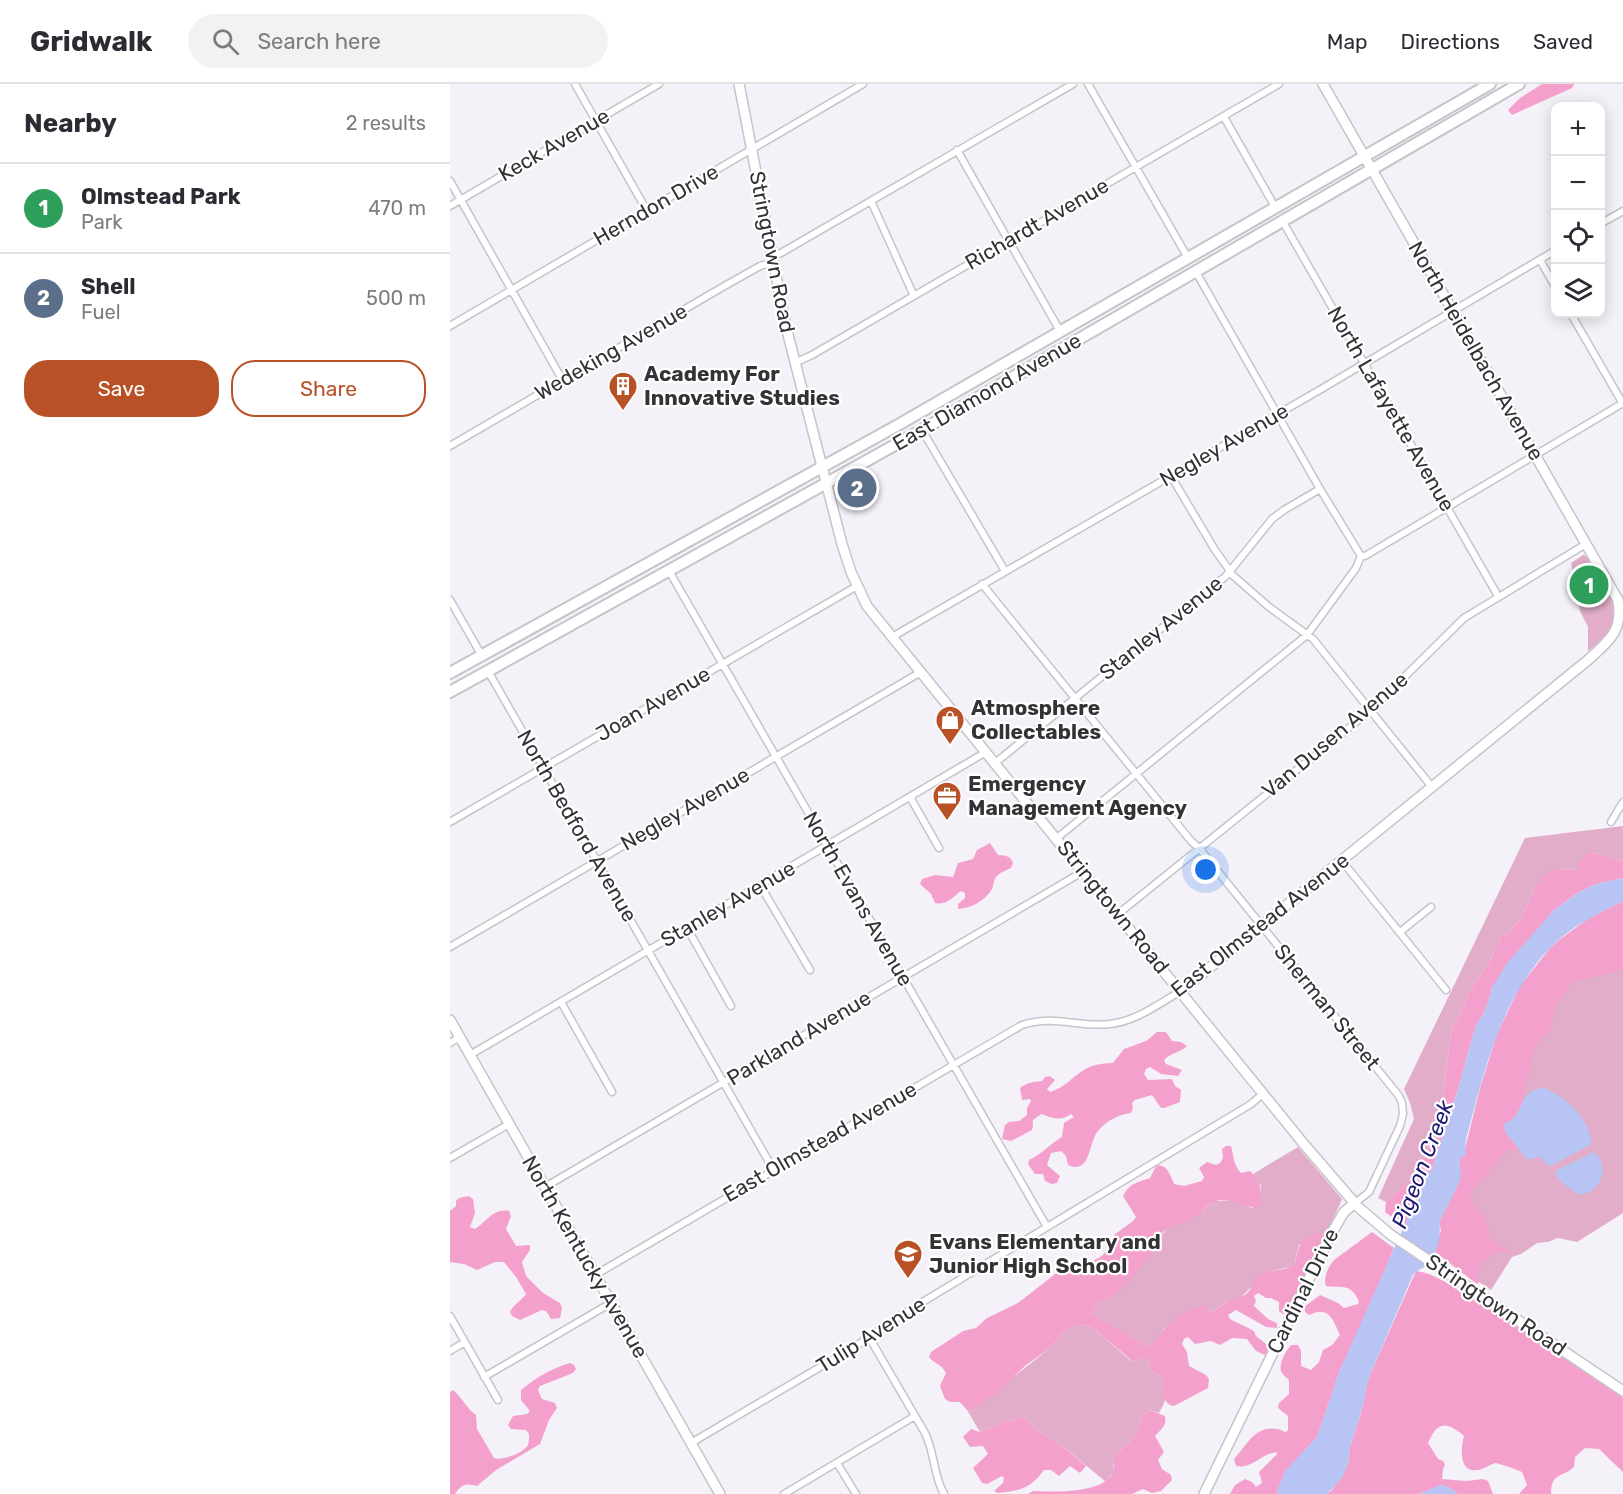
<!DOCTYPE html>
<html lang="en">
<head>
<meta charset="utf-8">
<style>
	:root { --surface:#fff; --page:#f2f2f3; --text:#2b2b33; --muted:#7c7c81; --line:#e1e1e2; --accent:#b85226 }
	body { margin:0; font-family:Rubik,sans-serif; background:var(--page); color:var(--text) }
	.controls { position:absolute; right:18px; top:18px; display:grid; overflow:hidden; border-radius:12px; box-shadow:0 3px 15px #0003 }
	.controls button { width:54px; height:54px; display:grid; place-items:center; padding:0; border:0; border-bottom:2px solid var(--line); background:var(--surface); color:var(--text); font:30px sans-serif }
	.you { position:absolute; left:756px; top:786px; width:21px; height:21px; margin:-15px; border:4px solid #fff; border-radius:50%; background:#1a73e8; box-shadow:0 0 0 9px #1a73e833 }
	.badge { display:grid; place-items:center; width:39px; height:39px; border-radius:50%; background:var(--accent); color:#fff; font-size:20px; font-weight:700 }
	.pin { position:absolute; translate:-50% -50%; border:3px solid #fff; box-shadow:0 2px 6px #0006 }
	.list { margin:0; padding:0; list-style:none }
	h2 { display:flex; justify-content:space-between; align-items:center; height:78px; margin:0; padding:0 24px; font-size:26px }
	h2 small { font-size:20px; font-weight:400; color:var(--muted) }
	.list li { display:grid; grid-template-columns:39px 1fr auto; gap:18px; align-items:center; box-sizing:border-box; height:90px; padding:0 24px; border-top:2px solid var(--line) }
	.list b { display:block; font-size:22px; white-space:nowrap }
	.list p { margin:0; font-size:20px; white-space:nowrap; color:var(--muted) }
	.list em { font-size:20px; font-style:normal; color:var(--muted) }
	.actions { display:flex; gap:12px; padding:18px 24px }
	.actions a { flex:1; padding:14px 0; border:2px solid var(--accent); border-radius:24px; text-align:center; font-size:21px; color:var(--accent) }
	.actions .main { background:var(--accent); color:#fff }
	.icon { flex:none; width:33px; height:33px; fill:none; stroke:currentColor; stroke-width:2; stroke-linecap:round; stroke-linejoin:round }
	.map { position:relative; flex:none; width:1173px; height:1410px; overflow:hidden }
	header { display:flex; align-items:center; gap:36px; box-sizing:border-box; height:84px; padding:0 30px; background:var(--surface); border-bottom:2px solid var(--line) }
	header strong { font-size:28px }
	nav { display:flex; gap:33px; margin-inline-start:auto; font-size:21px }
	.search { width:420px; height:54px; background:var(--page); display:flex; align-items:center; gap:15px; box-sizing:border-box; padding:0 21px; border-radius:33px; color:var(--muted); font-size:22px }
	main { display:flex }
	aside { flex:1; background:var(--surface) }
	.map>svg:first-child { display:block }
</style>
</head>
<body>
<header>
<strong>Gridwalk</strong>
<div class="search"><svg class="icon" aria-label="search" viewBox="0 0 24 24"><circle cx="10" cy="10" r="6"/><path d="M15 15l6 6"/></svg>Search here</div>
<nav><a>Map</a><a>Directions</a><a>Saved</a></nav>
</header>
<main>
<aside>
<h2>Nearby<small>2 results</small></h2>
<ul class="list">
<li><span class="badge" style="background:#2e9e5b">1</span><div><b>Olmstead Park</b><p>Park</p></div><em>470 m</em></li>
<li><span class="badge" style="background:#5c6f8a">2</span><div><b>Shell</b><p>Fuel</p></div><em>500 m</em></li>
</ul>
<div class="actions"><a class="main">Save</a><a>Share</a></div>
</aside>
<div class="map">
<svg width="1173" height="1410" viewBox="0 0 1173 1410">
	<rect width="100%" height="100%" fill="#f5f1f9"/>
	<!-- green -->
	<path fill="#e2adc8" d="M1133 471 1136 472 1164 520C1171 544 1155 554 1138 567V543L1130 527 1121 479Z
		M1173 742V777L1141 768 1127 786 1107 785 1085 803 1072 833 1059 848 1051 852 1039 879 1019 908 1012 927 1001 946 993 1015 978 1066 964 1092 936 1118 928 1114 964 1035 960 1019 954 1005 1075 754Z
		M1173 877V1129L1127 1158 1108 1154 1098 1158 1087 1159 1071 1170 1062 1173 1041 1206 987 1170 1105 898Z
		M848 1063 892 1115 875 1154 849 1161 844 1180 840 1183 817 1188 788 1216 778 1217 762 1228 757 1226 714 1244C710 1253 706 1261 695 1262 679 1249 659 1241 642 1229L647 1220 660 1214 717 1145 740 1136 764 1117 783 1116 802 1124 810 1112 811 1102 803 1090Z
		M632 1241 642 1243 680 1276 686 1278 692 1273 699 1278 701 1286 712 1293 715 1317 709 1329 700 1326 692 1332 686 1351 664 1373 663 1388 656 1398 609 1359 587 1347 574 1333 548 1340 530 1348 517 1326 521 1327 600 1264 614 1248 622 1243Z"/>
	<!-- forest -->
	<path fill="#f4a0cc" d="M1092 0H1124L1122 4 1062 31 1058 26 1070 14Z
		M540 759 548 771C556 772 560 771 563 779L561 784C557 786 551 788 548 791 543 795 544 800 542 805 535 817 521 824 508 825V820L515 814V809L511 807C504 812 496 822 485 819L481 810 470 800 472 795 485 791 503 793 508 779 523 775 527 766Z
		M1141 768 1173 777V794L1143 801 1126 810 1104 826 1043 902 1035 927 1026 941 1006 1012 982 1085 972 1100 968 1116 954 1142 935 1128 936 1118 964 1092 978 1066 993 1015 1001 946 1012 927 1019 908 1039 879 1051 852 1059 848 1072 833 1085 803 1098 789 1107 785 1127 786 1131 775Z
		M1173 817V886L1123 898 1105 922 1100 947 1085 961 1072 1018 1067 1030 1060 1036 1055 1048 1068 1064 1056 1067 1025 1104 1019 1115 1036 1137 1040 1156 1059 1166V1169L1047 1168C1035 1177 1025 1183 1029 1198L1027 1200 985 1168 991 1146 989 1139 1009 1085 1010 1074 1015 1065 1030 1004 1047 950 1070 902 1100 864 1109 856 1139 834Z
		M707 948H716L722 957 731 958 737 962C732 968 722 968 714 976L716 980 732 986 728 992 711 990 700 983 696 985 694 990 698 996 722 995 725 1002 731 1006 730 1018 714 1024H711L702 1011 685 1016 682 1019 683 1024 681 1029C669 1030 655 1038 648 1047 638 1059 641 1091 618 1081L616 1072 611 1067 601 1069 597 1081 610 1092 607 1099 602 1100 595 1097 593 1090H585L578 1080 579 1076C591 1071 600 1060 612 1053L614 1039 624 1033 621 1030C612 1037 602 1035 592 1030 578 1038 585 1035 582 1046L561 1057 552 1055 555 1041 559 1038 569 1037 577 1031V1024L581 1017 580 1015 572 1016 570 1004C576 999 583 998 592 997L595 993 600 992 605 996 597 1005 600 1008C627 999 626 979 663 979L674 965 696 957Z
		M776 1062H781C784 1072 783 1081 791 1089L800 1087C815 1103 808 1103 812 1121 798 1129 783 1111 766 1117 756 1120 749 1132 739 1137 731 1141 721 1142 713 1148L710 1157 682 1194 660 1214 647 1220 642 1229C660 1241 679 1249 695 1262 708 1260 708 1251 716 1243 724 1234 743 1221 755 1222L758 1226 762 1228C767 1225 771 1222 775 1219 789 1211 800 1216 804 1194 808 1192 813 1190 817 1188 824 1186 834 1186 840 1183 851 1177 842 1158 864 1150 870 1148 871 1148 875 1154L854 1193 842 1226 833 1230 829 1227V1218L821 1214H816L808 1209 804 1212 806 1217 804 1222 818 1235 827 1239V1244L816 1243 786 1226 778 1231 780 1235C788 1240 796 1242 804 1247L806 1252 821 1264 820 1269 815 1271 806 1267 797 1255 782 1254 770 1261 761 1257 745 1260 738 1253 734 1255 732 1260 737 1268 739 1282 756 1291 759 1295 758 1304 724 1322C711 1320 713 1304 712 1293L701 1286 699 1278 692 1273 686 1278 681 1276 642 1243 632 1241 622 1243 614 1248 600 1264 575 1282 549 1307 521 1327 517 1326 510 1318H500L495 1315 490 1302 496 1289C490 1278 485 1281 479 1273L481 1268 513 1247 526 1244 537 1234 568 1219 609 1187 618 1185H628L652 1172 658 1165 664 1151 683 1137 686 1133 673 1112C678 1100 688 1098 700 1094L706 1082C717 1079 720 1091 724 1100L734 1102 752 1097 754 1093 749 1084 757 1078 766 1081 770 1079 773 1074 772 1065Z
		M19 1112 23 1115 25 1129 20 1143 25 1145C36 1139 42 1124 59 1127L61 1132 56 1145 66 1162 80 1161V1166L72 1178 76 1192 93 1209 110 1219 112 1224 110 1234 101 1235 96 1227 92 1226 70 1236 62 1232 60 1228C63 1221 71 1217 76 1210L66 1193 54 1178H45L27 1186 14 1180 0 1178V1127L6 1122V1117L9 1114Z
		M922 1148 944 1164 922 1218 890 1286 867 1353 836 1387 826 1410H780L785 1401 795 1395 802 1398 806 1403 812 1399 809 1388 827 1370V1368C810 1370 803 1385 786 1382L784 1375C797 1361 805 1341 827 1345 831 1345 833 1348 836 1348L838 1346V1332L828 1324 829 1319 839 1310V1296C837 1294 834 1292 832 1289 827 1281 836 1267 841 1261H848L851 1267V1282L861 1286 869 1278 873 1266 882 1261 890 1251C886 1243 881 1226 869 1228 865 1228 862 1230 859 1231L855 1228 854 1223 870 1211 888 1219 894 1224 908 1220 909 1217C899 1198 894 1205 876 1202 873 1194 878 1183 884 1176Z
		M966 1187C987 1190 1001 1202 1019 1213 1072 1244 1122 1280 1173 1314V1388L1149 1365 1135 1364 1125 1373 1124 1383C1112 1394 1101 1388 1101 1410H1069L1077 1401 1072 1388C1068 1386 1048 1379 1045 1379 1039 1381 1033 1386 1027 1386 1008 1389 1011 1362 1014 1352 996 1336 987 1338 978 1359L988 1375 993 1377 995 1381 993 1385 992 1395 1017 1397 1033 1395 1038 1397 1043 1410H1008L1000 1404 991 1401 969 1410H877L882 1406 898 1380 900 1362 910 1332 919 1293Z
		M120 1279 124 1281 126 1285 123 1289 90 1302 88 1306 92 1315 105 1319 107 1324 99 1336 90 1360 46 1386 27 1402C15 1399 12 1400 5 1410H0V1308L3 1306C12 1313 16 1324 26 1331L27 1345 44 1374C52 1377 74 1369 78 1361 79 1359 79 1352 79 1350L76 1346 61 1345 58 1341 63 1332 77 1330 80 1327 71 1316V1306C87 1293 100 1285 120 1279Z
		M700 1326 715 1332C717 1342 711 1345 705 1352L714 1368 708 1376 712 1385 721 1391 722 1396 711 1407 702 1409 693 1405 682 1410H578L583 1407C603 1408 657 1410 663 1387 664 1383 664 1377 664 1373L686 1351 692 1332Z
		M574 1333 587 1347 609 1359 636 1382 630 1389 620 1382 609 1392 601 1386H594C581 1404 570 1407 548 1409L544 1407 553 1399 554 1394 552 1392 537 1400 532 1399 523 1384 538 1370 533 1362 520 1363 513 1353 521 1345 530 1348 548 1340Z"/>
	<!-- water -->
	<path fill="#b8c4f4" d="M1173 794V817C1147 830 1120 843 1100 864 1050 916 1034 988 1016 1055L1015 1065 1016 1071 1010 1074C1009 1082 1011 1087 1011 1095L989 1139C992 1151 987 1170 978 1180 974 1185 967 1185 963 1191L919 1293 910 1332 900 1362 898 1380 892 1394 877 1410H826L835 1387 867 1353 890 1286 960 1129 968 1116 972 1100 982 1085 1006 1012 1026 941 1035 927 1043 902 1058 878 1104 826 1126 810 1143 801Z
		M1094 1004C1116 1013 1139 1034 1142 1060L1101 1082 1096 1080C1088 1067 1089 1076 1077 1075L1055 1048 1054 1040C1058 1038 1064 1035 1066 1031 1075 1018 1074 1005 1094 1004Z
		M1144 1068C1162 1082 1149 1113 1127 1110L1109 1096 1105 1089 1107 1086Z
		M991 1401 1000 1404 1008 1410H969Z"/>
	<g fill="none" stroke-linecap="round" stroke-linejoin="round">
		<!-- street casing -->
		<g stroke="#c7c3cb" stroke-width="9">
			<path id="street" d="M125 0 197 127
				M638 0 738 174
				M774 33 825 123
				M507 66 610 247
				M0 97 113 297
				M421 117 464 212
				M0 122 209 0
				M833 138 1048 512
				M1150 140 1173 127
				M323 172 331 169 623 0
				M1090 176 1106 204
				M746 188 870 405 911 472
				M1121 230 1173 320
				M0 242 413 0
				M345 275 349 277 362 271 829 0
				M472 346 555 487
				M0 362 271 204 310 182 324 178
				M721 392 765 466 780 487
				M911 472H915L1173 319
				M219 487 597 1143
				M779 488 819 523 863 555 982 703
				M532 500 741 757 749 764 949 1012 952 1019 953 1030 950 1042 919 1108 905 1119
				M0 516 32 572
				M442 553 873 304 1106 166
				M38 587 323 1085
				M545 679 776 492 822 435 834 426 870 405
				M460 713 489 764
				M0 738 407 502
				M1161 738 1173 718
				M607 754 857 551 906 484 911 472
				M892 777 996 906
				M310 801 360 886
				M668 830 921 626 1014 534 1136 460
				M237 844 281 922
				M950 848 981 823
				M0 863 471 588
				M111 918 162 1008
				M0 959 10 953
				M20 971 536 668
				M0 1074 59 1040
				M95 1103 634 787
				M145 1191 572 941C606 930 628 944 660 940 687 937 708 920 731 907
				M0 1232 48 1316
				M419 1253 475 1349C485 1369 483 1391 494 1410
				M0 1267 15 1258
				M34 1293 161 1219
				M241 1359 406 1262 456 1228 801 1020 814 1009
				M387 1379 406 1410
				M334 1410 465 1332"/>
		</g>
		<!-- secondary casing -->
		<g stroke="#c7c3cb" stroke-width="12">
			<path id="secondary" d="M289 0 336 243 392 460 401 488 417 522 853 1059 908 1123 941 1151 1173 1307
				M731 907 1138 576C1160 556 1173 547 1168 516L873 0
				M0 936 270 1410
				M754 1410 880 1152 894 1128 905 1119"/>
		</g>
		<!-- primary casing -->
		<g stroke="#c7c3cb" stroke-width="14">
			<path id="primary" d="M0 589 448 341 1040 0
				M0 608 472 346 1069 0"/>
		</g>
		<!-- street -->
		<use href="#street" stroke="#fff" stroke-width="6"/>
		<!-- secondary -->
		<use href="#secondary" stroke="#fff" stroke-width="9"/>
		<!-- primary -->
		<use href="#primary" stroke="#fff" stroke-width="10"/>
	</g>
	<!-- icons -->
	<defs>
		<g id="building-pin" transform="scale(1.5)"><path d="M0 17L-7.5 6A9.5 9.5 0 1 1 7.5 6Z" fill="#b85226" stroke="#fff"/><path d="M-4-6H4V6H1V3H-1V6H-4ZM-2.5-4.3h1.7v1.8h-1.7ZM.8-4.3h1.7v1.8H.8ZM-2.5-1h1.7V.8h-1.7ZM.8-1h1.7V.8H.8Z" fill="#fff"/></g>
		<g id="shop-pin" transform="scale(1.5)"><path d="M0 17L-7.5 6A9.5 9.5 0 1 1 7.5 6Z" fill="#b85226" stroke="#fff"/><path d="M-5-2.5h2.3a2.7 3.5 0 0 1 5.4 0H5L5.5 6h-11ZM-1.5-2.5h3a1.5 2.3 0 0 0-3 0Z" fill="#fff"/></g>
		<g id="office-pin" transform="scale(1.5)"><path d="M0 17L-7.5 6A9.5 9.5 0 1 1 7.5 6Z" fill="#b85226" stroke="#fff"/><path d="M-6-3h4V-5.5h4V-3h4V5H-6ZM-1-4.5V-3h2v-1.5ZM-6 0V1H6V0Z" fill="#fff"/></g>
		<g id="school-pin" transform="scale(1.5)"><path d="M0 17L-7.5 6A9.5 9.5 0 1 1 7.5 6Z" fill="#b85226" stroke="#fff"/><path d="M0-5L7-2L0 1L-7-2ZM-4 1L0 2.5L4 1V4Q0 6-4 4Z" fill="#fff"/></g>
	</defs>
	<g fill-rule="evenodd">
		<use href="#building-pin" x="173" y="302"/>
		<use href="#shop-pin" x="500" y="636"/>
		<use href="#office-pin" x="497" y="712"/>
		<use href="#school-pin" x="458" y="1170"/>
	</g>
	<g text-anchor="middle" stroke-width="4.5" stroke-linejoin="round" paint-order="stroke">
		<!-- street labels -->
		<g font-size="21" fill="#333235" stroke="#fff">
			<text transform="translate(104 61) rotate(-30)" y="7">Keck Avenue</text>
			<text transform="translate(206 121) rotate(-30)" y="7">Herndon Drive</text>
			<text transform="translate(587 140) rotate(-30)" y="7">Richardt Avenue</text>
			<text transform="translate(322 168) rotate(79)" y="7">Stringtown Road</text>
			<text transform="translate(1026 267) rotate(60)" y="7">North Heidelbach Avenue</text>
			<text transform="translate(161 268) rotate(-30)" y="7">Wedeking Avenue</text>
			<text transform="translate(537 308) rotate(-30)" y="7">East Diamond Avenue</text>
			<text transform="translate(941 325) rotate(60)" y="7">North Lafayette Avenue</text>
			<text transform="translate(774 361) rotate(-30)" y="7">Negley Avenue</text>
			<text transform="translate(711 544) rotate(-39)" y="7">Stanley Avenue</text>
			<text transform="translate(203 620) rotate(-30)" y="7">Joan Avenue</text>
			<text transform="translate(885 651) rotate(-40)" y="7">Van Dusen Avenue</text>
			<text transform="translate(235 725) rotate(-30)" y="7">Negley Avenue</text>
			<text transform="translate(127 742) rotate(60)" y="7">North Bedford Avenue</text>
			<text transform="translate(408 815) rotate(60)" y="7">North Evans Avenue</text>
			<text transform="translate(278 820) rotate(-30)" y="7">Stanley Avenue</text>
			<text transform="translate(663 823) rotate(51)" y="7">Stringtown Road</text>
			<text transform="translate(810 841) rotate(-38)" y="7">East Olmstead Avenue</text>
			<text transform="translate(877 923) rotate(51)" y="7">Sherman Street</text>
			<text transform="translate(349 954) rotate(-31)" y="7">Parkland Avenue</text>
			<text transform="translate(370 1058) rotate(-30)" y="7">East Olmstead Avenue</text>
			<text transform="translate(135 1173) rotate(60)" y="7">North Kentucky Avenue</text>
			<text transform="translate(853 1207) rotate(-64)" y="7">Cardinal Drive</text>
			<text transform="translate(1046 1221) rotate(34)" y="7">Stringtown Road</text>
			<text transform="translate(421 1251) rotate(-32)" y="7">Tulip Avenue</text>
		</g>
		<!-- poi labels -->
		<g font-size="21" font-weight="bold" fill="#333235" stroke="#fff" text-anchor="start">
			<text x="194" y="297">Academy For<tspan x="194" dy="24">Innovative Studies</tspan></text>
			<text x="521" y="631">Atmosphere<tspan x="521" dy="24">Collectables</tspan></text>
			<text x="518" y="707">Emergency<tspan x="518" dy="24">Management Agency</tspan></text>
			<text x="479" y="1165">Evans Elementary and<tspan x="479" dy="24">Junior High School</tspan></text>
		</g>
		<!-- water labels -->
		<g font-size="22" font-style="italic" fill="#1c1a72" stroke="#fff">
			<text transform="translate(972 1080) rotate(-69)" y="8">Pigeon Creek</text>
		</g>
	</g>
</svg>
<div class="controls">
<button>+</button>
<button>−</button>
<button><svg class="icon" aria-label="locate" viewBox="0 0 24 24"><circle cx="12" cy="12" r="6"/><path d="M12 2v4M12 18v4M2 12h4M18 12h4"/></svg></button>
<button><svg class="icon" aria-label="layers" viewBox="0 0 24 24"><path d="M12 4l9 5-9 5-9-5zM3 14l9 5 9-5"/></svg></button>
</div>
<div class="you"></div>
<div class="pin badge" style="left:1139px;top:501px;background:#2e9e5b">1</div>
<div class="pin badge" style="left:407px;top:404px;background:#5c6f8a">2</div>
</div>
</main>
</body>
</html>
